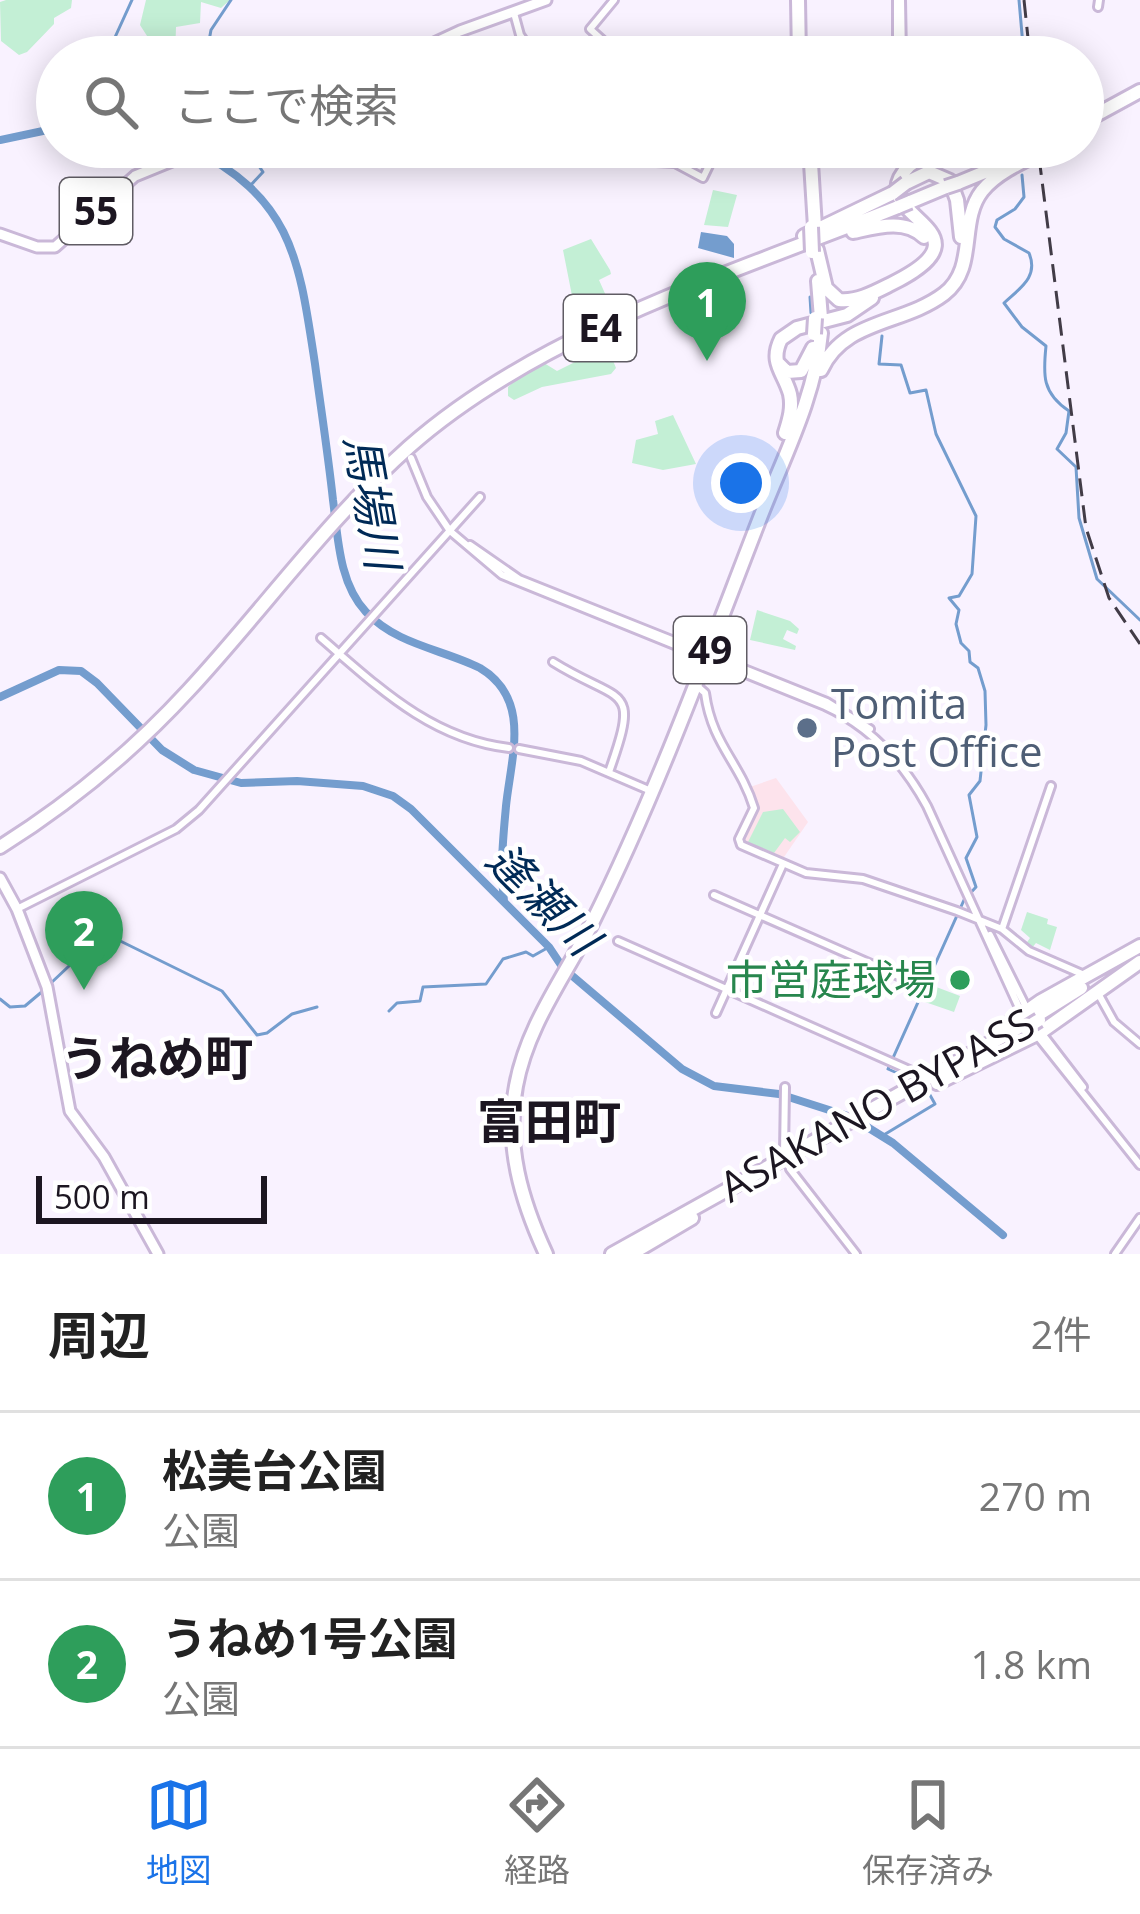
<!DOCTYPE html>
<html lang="ja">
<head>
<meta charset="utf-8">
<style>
	:root { --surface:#fff; --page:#f6f6f6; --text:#222; --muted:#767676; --line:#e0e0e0; --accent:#1a73e8 }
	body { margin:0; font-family:"Open Sans","Noto Sans JP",sans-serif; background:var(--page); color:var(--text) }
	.scale { position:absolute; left:36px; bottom:30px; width:231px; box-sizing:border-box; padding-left:12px; border:6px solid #1c1621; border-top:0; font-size:33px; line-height:42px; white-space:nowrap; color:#1c1621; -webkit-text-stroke:9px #fff; paint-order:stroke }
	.you { position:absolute; left:741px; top:483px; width:42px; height:42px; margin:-30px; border:9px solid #fff; border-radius:50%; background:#1a73e8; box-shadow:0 0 0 18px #1a73e833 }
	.badge { display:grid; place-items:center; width:78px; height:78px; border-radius:50%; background:var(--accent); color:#fff; font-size:39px; font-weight:700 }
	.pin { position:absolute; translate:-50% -99px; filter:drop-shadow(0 3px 6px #0008) }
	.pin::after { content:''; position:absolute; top:63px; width:42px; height:36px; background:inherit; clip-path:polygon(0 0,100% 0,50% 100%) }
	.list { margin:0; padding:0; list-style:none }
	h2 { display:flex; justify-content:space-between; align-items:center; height:156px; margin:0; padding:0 48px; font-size:51px }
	h2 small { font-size:39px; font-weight:400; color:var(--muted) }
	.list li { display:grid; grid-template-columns:78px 1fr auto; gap:36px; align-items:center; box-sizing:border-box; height:168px; padding:0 48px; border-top:3px solid var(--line) }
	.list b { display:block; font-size:45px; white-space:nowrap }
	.list p { margin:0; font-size:39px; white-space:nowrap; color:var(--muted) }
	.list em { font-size:39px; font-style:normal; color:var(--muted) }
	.icon { flex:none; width:66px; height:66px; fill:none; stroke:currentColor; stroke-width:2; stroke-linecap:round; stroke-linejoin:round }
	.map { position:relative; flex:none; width:1140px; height:1254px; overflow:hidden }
	.search { position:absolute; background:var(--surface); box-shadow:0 6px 30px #0003; left:36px; right:36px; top:36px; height:132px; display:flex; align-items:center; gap:30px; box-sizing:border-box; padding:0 42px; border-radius:66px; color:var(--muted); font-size:45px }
	.sheet { height:492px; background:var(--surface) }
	nav { display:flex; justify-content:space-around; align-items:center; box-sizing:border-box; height:168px; border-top:3px solid var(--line); background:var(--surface); font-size:33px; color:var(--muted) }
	nav a { display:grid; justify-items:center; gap:6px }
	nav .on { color:var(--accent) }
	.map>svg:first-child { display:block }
</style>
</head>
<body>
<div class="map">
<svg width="1140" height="1254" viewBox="0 0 1140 1254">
	<rect width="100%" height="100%" fill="#f9f2ff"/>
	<!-- education -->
	<path fill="#fde3ec" d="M776 778 808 822 782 860 745 844 743 838 757 810 750 787Z"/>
	<!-- green -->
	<path fill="#c3efd5" d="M6 0H72L71 8 54 18V24L27 52 19 55 1 41 0 2Z
		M146 0H230L221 8 201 2 200 23 176 27 175 57H148L161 44 149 39 140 25Z
		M713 190 737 195 728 227 704 225Z
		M591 239 610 270 611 274 599 280 611 307 577 321 563 250Z
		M601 349 612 358 616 368 611 374 542 387 514 400 508 396V387L524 372 544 363 557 371Z
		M673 415 696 464 663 470 632 463 636 440 658 434 655 421Z
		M757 610 790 621 799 629 797 634 787 630 783 639 796 646 795 650 750 640Z
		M783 809 800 832 790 842 785 838 774 853 748 842 763 812Z
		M1027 912 1048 919 1047 924 1057 927 1050 950 1036 943 1031 949 1025 945 1030 938 1021 930Z
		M931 985 960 996 954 1012 925 1002Z"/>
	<!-- water -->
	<path fill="#749dce" d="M701 232 727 236 734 244V258L698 248Z"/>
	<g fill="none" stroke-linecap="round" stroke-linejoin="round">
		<!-- stream -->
		<path stroke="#749dce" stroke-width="3" d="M1019 0 1024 57
			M106 57 132 0
			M206 57 211 30 231 0
			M246 147 263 172 249 187
			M1022 175 1024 197 1015 209 997 220 995 227 1004 239 1029 253C1039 277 1020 288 1004 303L1022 327 1046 346C1043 375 1042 393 1069 411L1066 433 1057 449 1076 467 1079 518 1097 579 1140 620
			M810 297 811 313
			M882 336 879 364 901 365 910 393 926 390 936 434 976 516 972 574 959 596 949 598 959 610 956 624 961 643 969 651 970 662 978 668 985 691 986 725 980 781 969 795 977 837 966 858 976 887 964 900 888 1069 913 1080
			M51 983 104 933 222 991 257 1035 267 1033 292 1014 317 1007
			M0 999 10 1007 25 1006 44 990
			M389 1011 397 1003 420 1001 423 987 486 984 503 959 526 952 533 956 549 947
			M882 1136 935 1104 926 1088"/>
		<!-- river -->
		<path stroke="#749dce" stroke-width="8" d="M0 140 57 128
			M189 147C293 198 299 259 315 364 321 409 328 454 333 500 338 538 339 583 366 612 397 645 442 649 480 668 532 699 511 757 506 806 503 838 500 869 504 901
			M0 697 59 670 81 671 97 683 162 750 194 770 241 783 297 781 363 786 393 796 411 809 549 947 563 968 682 1069 714 1086 779 1094 851 1117 893 1143 1003 1235"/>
		<!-- minor casing -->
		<g stroke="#cab8d8" stroke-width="12">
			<path id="minor" d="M614 0 590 29 621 57
				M897 0V57
				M901 0 902 57
				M1098 7 1099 0
				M514 13 520 35 535 57
				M639 147 656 162 675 163 703 178 718 147
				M411 458 427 497 450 531 502 575 825 706C871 727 903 762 927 806L1021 1012
				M470 545 519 579 827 702 870 729
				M321 638C378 687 431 739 509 748
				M553 662C622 705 641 682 609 772
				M696 685 705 693C712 745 740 762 754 808L739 839 741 845 806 873 863 879 957 911 1002 929 1029 951 1082 974
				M519 749 581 761 651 791
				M714 895 919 985
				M19 908 176 829 199 810 480 497
				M1002 929 1051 786
				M990 935 1027 1009
				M618 941 916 1073
				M1099 995 1114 1022 1140 1044
				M716 1013 783 864
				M1040 1031 1083 1087
				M1035 1033 1140 1165
				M784 1153 785 1087
				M790 1169 856 1254
				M1115 1254 1140 1218"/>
		</g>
		<!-- major casing -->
		<g stroke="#cab8d8" stroke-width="15">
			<path id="major" d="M404 57 460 31 546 0
				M0 234 37 247H55L135 176 206 147
				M0 878 17 909 47 987 70 1111 104 1157 158 1254"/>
		</g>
		<!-- highway casing -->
		<g stroke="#cab8d8" stroke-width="18">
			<path id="highway" d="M798 0 799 57
				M1083 122 1140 91
				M810 147 815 227
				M906 183 929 172 950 181 957 200 961 237
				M958 183 1009 162
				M910 202 946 187
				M853 232C876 227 905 218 924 237
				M804 236 893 193
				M817 250 826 288 839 300C857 302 875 292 891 284 1004 228 857 218 909 166 929 147 988 155 1016 147
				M818 281 821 318
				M779 364 787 372 801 371 813 348
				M821 370C844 319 903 325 944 294 978 268 958 222 982 191 999 170 1029 159 1053 147
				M785 433C789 420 793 408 790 394 784 372 769 363 781 339L797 328 847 315 872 298
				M0 847C70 803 133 751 189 690 263 610 327 520 409 447 540 331 736 272 898 207
				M1036 1016 1081 988
				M994 1034 1041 1001 1140 946
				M937 1083 1041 1032 1140 962
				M546 1254C521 1200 505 1145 516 1086 527 1025 566 975 593 921 657 792 706 657 758 523 781 462 815 399 821 333
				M612 1254 1023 1025
				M631 1254 692 1218"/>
		</g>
		<!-- minor -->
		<use href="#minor" stroke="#fff" stroke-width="6"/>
		<!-- major -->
		<use href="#major" stroke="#fff" stroke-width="9"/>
		<!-- highway -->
		<use href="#highway" stroke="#fff" stroke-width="12"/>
		<!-- rail -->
		<path stroke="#423c47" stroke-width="3" stroke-dasharray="18 9" stroke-linecap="butt" d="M1024 0 1030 57
			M1039 157 1086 528 1109 598 1140 644"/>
		<!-- highway-bridge casing -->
		<g stroke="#cab8d8" stroke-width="18" stroke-linecap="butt">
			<path id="highway-bridge" d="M946 187 958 183
				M893 193 906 183
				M898 207 910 202
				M811 227 812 252
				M814 334 815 318
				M1026 1028 1039 1020"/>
		</g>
		<!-- highway-bridge -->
		<use href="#highway-bridge" stroke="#fff" stroke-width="12"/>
	</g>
	<!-- markers -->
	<circle fill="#5c6f8a" stroke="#fff" stroke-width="4.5" cx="807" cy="728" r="12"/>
	<circle fill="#2e9e5b" stroke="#fff" stroke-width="4.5" cx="960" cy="980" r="12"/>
	<g text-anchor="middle" stroke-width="9" stroke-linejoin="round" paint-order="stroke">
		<!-- shield labels -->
		<g fill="#fff" stroke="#605c64" stroke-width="3">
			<rect x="60" y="178" width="72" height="66" rx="9"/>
			<rect x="564" y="295" width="72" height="66" rx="9"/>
			<rect x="674" y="617" width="72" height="66" rx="9"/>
		</g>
		<g font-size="39" font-weight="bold" fill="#1c1621">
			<text x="96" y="225">55</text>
			<text x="600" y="342">E4</text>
			<text x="710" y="664">49</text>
		</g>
		<!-- service labels -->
		<g font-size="42" fill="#4e5e75" stroke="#fff" text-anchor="start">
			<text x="831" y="719">Tomita<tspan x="831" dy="48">Post Office</tspan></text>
		</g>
		<!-- leisure labels -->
		<g font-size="42" fill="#27864d" stroke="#fff" text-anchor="end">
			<text x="936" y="995">市営庭球場</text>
		</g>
		<!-- street labels -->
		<g font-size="42" fill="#1c1621" stroke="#fff">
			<text transform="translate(877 1105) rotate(-29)" y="15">ASAKANO BYPASS</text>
		</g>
		<!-- water labels -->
		<g font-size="45" font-style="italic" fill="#002a56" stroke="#fff">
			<text transform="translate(372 502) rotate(80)" y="16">馬場川</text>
			<text transform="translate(543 899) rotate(45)" y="16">逢瀬川</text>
		</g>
		<!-- quarter labels -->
		<g font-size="48" font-weight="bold" fill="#1c1621" stroke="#fff">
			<text x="157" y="1076">うねめ町</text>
			<text x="549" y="1139">富田町</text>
		</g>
	</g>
</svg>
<div class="scale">500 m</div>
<div class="you"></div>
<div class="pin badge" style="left:707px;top:361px;background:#2e9e5b">1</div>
<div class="pin badge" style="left:84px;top:990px;background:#2e9e5b">2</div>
<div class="search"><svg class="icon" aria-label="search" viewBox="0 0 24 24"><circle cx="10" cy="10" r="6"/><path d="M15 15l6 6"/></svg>ここで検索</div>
</div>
<section class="sheet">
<h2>周辺<small>2件</small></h2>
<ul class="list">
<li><span class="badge" style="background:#2e9e5b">1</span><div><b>松美台公園</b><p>公園</p></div><em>270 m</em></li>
<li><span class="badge" style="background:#2e9e5b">2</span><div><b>うねめ1号公園</b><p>公園</p></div><em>1.8 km</em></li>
</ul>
</section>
<nav>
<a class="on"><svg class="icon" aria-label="map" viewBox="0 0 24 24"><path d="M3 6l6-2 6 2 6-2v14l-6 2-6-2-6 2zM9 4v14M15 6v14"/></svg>地図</a>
<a><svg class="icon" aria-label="directions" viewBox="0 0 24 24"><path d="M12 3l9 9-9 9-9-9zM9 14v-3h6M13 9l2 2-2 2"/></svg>経路</a>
<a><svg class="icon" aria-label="saved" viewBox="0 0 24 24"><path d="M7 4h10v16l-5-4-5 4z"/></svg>保存済み</a>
</nav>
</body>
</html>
